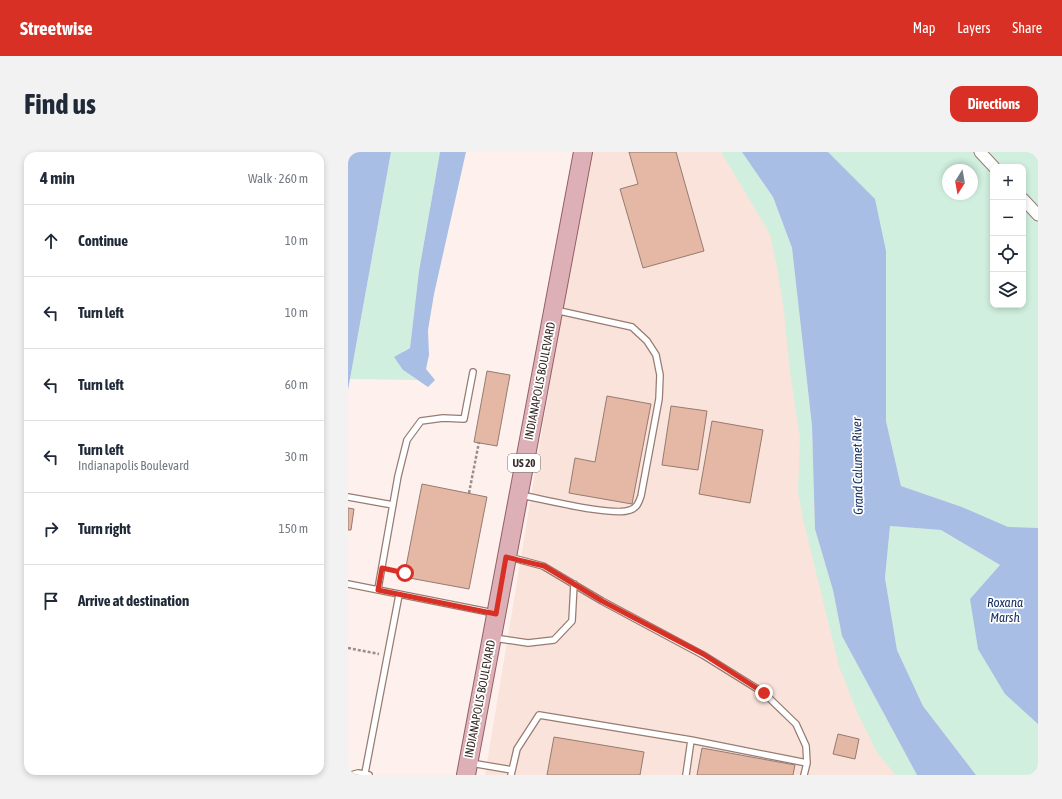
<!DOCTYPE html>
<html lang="en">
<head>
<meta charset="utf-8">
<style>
	:root { --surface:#fff; --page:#f2f2f3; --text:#1f2937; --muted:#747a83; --line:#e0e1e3; --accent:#d93025 }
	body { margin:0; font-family:"Asap Condensed",sans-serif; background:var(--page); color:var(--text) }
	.controls { position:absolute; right:12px; top:12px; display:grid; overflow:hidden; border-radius:8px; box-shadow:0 2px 6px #0003 }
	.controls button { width:36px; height:36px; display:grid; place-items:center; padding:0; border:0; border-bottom:1px solid var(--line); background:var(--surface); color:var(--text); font:20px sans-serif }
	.compass { position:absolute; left:594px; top:12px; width:36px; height:36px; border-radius:50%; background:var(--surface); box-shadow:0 2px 6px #0003; rotate:191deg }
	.stop { position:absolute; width:12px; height:12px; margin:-9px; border:3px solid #d93025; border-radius:50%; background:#fff }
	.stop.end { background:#d93025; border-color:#fff; box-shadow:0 1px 4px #0008 }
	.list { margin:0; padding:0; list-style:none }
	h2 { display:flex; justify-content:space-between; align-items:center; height:52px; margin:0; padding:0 16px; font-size:17px }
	h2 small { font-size:13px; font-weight:400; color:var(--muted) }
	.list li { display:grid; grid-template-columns:26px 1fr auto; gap:12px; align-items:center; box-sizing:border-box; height:72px; padding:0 16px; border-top:1px solid var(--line) }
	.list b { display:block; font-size:15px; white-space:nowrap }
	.list p { margin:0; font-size:13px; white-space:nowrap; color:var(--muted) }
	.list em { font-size:13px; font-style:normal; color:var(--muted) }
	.icon { flex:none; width:22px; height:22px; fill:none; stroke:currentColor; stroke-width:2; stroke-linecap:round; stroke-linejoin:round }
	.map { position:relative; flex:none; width:690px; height:623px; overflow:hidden; border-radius:12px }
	header { display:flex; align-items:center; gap:24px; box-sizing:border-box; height:56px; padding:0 20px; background:var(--accent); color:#fff }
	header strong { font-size:19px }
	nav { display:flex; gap:22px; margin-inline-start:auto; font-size:14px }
	.intro { display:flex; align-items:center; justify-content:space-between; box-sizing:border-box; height:96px; padding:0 24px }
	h1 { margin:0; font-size:28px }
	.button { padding:10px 18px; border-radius:12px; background:var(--accent); color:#fff; font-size:14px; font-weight:700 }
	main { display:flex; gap:24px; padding:0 24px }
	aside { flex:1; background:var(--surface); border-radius:12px; box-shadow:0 2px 6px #0003 }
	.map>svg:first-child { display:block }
</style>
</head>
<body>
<header>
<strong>Streetwise</strong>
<nav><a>Map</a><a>Layers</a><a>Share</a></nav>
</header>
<div class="intro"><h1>Find us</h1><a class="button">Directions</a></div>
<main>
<aside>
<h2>4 min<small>Walk · 260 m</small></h2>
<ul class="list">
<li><svg class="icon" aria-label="ahead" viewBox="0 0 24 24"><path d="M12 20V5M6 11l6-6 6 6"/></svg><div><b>Continue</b></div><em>10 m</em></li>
<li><svg class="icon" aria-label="left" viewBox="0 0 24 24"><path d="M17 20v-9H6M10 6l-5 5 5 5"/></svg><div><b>Turn left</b></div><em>10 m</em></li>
<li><svg class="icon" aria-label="left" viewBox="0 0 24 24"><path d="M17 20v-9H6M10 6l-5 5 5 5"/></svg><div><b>Turn left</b></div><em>60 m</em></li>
<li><svg class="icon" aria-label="left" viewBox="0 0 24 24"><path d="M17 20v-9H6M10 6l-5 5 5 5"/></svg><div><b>Turn left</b><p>Indianapolis Boulevard</p></div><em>30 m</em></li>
<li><svg class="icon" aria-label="right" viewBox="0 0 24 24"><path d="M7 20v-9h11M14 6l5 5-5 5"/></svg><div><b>Turn right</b></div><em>150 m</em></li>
<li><svg class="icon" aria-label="arrive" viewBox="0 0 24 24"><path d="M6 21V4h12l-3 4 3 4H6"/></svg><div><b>Arrive at destination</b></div></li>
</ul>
</aside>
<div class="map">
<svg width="690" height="623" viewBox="0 0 690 623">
	<rect width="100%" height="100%" fill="#fef1ed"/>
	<!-- built -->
	<path fill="#fae3da" d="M240 0H394L425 45 494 484 569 623H137Z"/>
	<!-- green -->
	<path fill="#d0efdf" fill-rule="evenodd" d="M43 0H92L71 119 62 196 55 199V218L69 228 2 227Z
		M373 0H394L425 45 444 96 464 274 467 377 485 438 494 484 569 623H548L528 599 510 562 491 514 455 367 450 340 452 286 442 220 436 159 429 115 422 82Z
		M480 0H690V391L614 355 553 334 538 269V99ZM645 15H675V153H645ZM600 18H624V42H600Z
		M542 374 593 378 652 413 625 445 690 461V623H628L575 554 549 498 537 426Z"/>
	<!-- water -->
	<path fill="#a8bee4" d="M0 0H43L0 238Z
		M92 0H118L86 142 80 178 81 203 78 217 87 228 80 235 55 218 46 205 62 196 71 119Z
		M394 0H480L527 47 538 99V269L553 334 614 355 660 375 690 376V572L657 542 630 497 622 447 652 413 593 378 542 374 537 426 549 498 575 554 628 623H569L494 484 485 438 467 377 464 274 444 96 425 45Z"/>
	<!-- building -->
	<path fill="#e5b7a5" stroke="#957b71" d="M281 0H328L356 99 295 116 272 37 290 32Z
		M139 219 162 223 149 294 126 290Z
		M259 244 303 252 284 352 221 341 227 306 247 310Z
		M323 254 359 259 350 318 314 313Z
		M364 269 415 278 402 351 351 342Z
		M74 332 139 345 121 437 56 425Z
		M0 356 6 357 3 378H0Z
		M490 582 511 587 507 607 485 602Z
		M206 585 296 600 292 623H199Z
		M354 596 447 613 445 623H349Z"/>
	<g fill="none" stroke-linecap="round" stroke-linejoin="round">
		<!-- lane casing -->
		<g stroke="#977c72" stroke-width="8">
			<path id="lane" d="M172 343C195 347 265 365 282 358 289 356 291 350 293 344L311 247 312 223 308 203 299 189 284 175 207 158
				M0 345 45 353
				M161 405 195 414 254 449 355 503 416 541 448 572 458 594 459 611 456 623
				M0 432 146 461
				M30 437 50 324 59 288 73 269 95 266 116 267 125 220
				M146 486 180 491 206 488 224 469 226 432
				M123 611 164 618
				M17 621 51 443
				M3 623 10 621 21 623
				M163 623 169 597 191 563 343 588
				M338 623 343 588 459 611"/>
		</g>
		<!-- street casing -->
		<g stroke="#977c72" stroke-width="13">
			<path id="street" d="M632 0 646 15
				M675 47 690 63"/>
		</g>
		<!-- primary casing -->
		<g stroke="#945f65" stroke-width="20">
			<path id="primary" d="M118 623 235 0"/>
		</g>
		<!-- path -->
		<path stroke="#9a8e8a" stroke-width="2.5" stroke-dasharray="3 2" stroke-linecap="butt" d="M121 341 131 290
			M42 418 57 421
			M0 496 31 502"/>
		<!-- lane -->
		<use href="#lane" stroke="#fff" stroke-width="5.5"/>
		<!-- street -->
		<use href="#street" stroke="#fff" stroke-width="11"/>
		<!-- primary -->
		<use href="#primary" stroke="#ddafb6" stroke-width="18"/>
	</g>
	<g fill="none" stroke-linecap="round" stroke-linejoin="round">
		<!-- route -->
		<path stroke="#d93025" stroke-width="5" d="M57 421 34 416 30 438 148 462 158 405 196 414 254 449 355 502 416 541"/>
	</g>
	<g text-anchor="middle" stroke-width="3.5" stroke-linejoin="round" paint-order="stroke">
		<!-- shield labels -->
		<rect fill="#fff" stroke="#746c69" stroke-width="1" x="160" y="302" width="32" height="18" rx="3"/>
		<g font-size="11" font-weight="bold" fill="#382d29">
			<text x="176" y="315">US 20</text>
		</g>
		<!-- street labels -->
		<g font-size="12" fill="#382d29" stroke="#fff">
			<text transform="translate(192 229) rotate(-79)" y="4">INDIANAPOLIS BOULEVARD</text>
			<text transform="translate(132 547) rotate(-79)" y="4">INDIANAPOLIS BOULEVARD</text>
		</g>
		<!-- water labels -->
		<g font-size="13" font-style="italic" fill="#183161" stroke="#fff">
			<text transform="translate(509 314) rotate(-91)" y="5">Grand Calumet River</text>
			<text x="657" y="455">Roxana<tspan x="657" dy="15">Marsh</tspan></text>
		</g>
	</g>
</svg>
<div class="controls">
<button>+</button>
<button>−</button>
<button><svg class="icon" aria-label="locate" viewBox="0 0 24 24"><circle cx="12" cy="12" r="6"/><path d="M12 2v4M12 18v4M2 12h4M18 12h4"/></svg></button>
<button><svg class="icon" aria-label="layers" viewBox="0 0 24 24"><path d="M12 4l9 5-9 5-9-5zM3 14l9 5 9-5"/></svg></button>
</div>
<svg class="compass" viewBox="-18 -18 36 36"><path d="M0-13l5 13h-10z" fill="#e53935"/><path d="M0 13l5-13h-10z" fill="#747a83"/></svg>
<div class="stop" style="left:57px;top:421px"></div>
<div class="stop end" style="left:416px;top:541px"></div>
</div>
</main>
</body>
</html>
